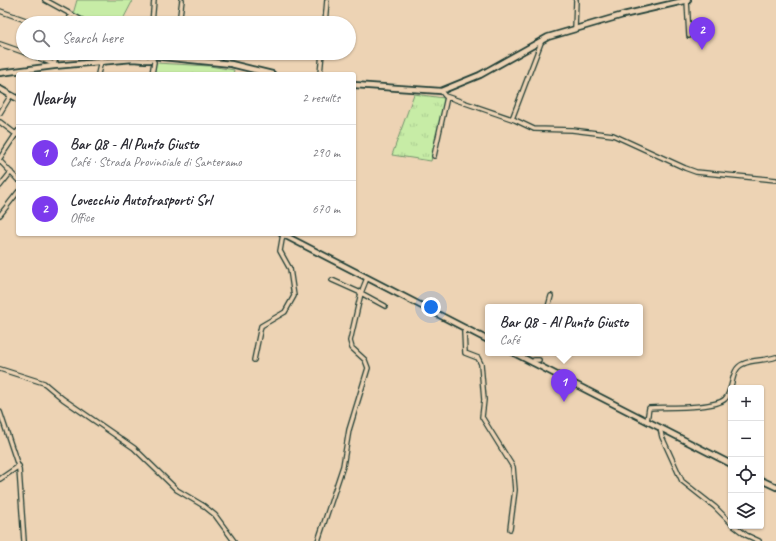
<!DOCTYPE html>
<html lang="en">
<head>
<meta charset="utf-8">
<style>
	:root { --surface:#fff; --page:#f2f2f3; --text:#2b2b33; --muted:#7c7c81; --line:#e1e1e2; --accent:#7c3aed }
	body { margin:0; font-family:Caveat,sans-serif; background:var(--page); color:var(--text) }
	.controls { position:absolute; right:12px; bottom:12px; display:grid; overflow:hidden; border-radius:4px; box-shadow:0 1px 3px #0004 }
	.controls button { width:36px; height:36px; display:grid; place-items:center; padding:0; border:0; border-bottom:1px solid var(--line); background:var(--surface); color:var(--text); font:20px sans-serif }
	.you { position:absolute; left:431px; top:307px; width:14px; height:14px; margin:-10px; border:3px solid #fff; border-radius:50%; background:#1a73e8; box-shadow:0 0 0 6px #1a73e833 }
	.badge { display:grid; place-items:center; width:26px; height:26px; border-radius:50%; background:var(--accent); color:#fff; font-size:13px; font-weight:700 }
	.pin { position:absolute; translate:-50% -33px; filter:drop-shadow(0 1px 2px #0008) }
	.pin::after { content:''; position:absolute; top:21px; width:14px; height:12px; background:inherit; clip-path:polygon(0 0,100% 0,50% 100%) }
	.popup { position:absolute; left:485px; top:304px; width:158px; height:52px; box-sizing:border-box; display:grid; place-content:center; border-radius:4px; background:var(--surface); filter:drop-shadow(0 1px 3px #0005); font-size:13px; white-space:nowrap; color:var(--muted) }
	.popup b { font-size:15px; color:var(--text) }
	.popup::after { content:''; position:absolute; left:50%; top:100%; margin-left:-8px; border:8px solid transparent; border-top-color:var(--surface) }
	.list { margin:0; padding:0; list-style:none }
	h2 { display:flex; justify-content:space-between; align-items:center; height:52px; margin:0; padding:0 16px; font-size:17px }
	h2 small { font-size:13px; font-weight:400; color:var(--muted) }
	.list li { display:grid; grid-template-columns:26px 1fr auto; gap:12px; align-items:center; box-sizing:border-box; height:56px; padding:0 16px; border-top:1px solid var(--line) }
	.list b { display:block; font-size:15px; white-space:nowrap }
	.list p { margin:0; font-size:13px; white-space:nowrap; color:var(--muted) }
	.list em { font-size:13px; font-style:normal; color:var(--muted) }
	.icon { flex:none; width:22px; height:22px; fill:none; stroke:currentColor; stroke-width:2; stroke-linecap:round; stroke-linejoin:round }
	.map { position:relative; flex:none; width:776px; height:541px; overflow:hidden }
	.search { position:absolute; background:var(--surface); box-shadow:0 1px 3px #0004; left:16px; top:16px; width:340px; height:44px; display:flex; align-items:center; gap:10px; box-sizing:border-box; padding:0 14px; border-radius:22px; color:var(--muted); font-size:15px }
	.panel { position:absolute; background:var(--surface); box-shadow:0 1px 3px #0004; left:16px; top:72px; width:340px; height:164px; border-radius:4px }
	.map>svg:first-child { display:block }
</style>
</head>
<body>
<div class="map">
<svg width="776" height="541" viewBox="0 0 776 541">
	<defs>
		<pattern id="grass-tufts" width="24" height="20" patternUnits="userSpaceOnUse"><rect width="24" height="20" fill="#c7eca6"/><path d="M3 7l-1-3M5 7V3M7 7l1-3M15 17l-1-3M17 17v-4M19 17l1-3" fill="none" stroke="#aacb90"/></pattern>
	</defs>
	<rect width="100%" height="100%" fill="#edd3b4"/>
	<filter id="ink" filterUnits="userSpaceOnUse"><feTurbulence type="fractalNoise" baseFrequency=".025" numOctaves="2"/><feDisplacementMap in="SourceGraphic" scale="8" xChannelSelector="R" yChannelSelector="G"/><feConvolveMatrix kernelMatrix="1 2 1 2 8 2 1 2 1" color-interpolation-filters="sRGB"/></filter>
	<g filter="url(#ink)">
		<!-- grass -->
		<path fill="url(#grass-tufts)" stroke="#73946d" d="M414 94 444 98V101L431 161 392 155Z"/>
		<!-- park -->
		<path fill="#c7eca6" stroke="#73946d" d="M77 0H133L121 23H90L73 14Z
			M156 63 210 66 234 70 233 74H154Z"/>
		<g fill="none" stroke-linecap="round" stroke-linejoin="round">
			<!-- street casing -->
			<g stroke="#1f3d34" stroke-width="6">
				<path id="street" d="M45 0 87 23
					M687 0 689 36
					M0 11 34 23
					M68 23 71 14
					M152 23 154 0
					M179 23 182 0
					M325 23 327 0
					M575 29 576 0
					M0 44 23 52
					M26 53 54 64V66
					M152 58 154 62 152 74
					M54 64 58 53
					M98 74 101 61 100 53
					M320 74 322 53
					M441 91 445 96 515 120 534 129 572 130 613 135 685 168 696 172 776 180
					M0 113 11 95
					M512 119 542 40
					M0 122 17 135
					M434 156 447 97
					M0 158 18 131
					M0 161 18 180
					M0 186 11 172
					M0 215 18 192
					M332 280 361 293 385 306
					M548 307 551 296
					M466 328 464 332 465 353 478 358 481 364 484 400 482 417 513 467 515 490 510 529
					M254 360 261 326 285 312 294 296 290 269 280 251 283 234
					M533 363 534 360H539
					M0 369 44 383 63 399 134 448 177 490 204 506 215 515 234 541
					M0 412 19 469 24 541
					M647 421 649 408C666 407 714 409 725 399 734 390 730 369 743 364 753 359 765 361 776 357
					M660 428 662 437 682 481 715 507 731 523
					M0 479 19 466
					M734 526 746 535 759 541
					M318 541 343 466 349 430 368 368 365 360 352 348 350 341 361 293 367 278"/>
			</g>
			<!-- secondary casing -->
			<g stroke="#1f3d34" stroke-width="8">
				<path id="secondary" d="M146 53 144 57 146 60H150L152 56
					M152 56 231 64 272 74
					M0 73 54 66 133 59 145 60
					M354 85 441 91 480 75 548 37 623 15 688 0
					M0 89 18 99
					M282 234 488 340
					M514 353 731 464
					M761 480 776 487"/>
			</g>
			<!-- street -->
			<use href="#street" stroke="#edd3b4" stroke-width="3.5"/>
			<!-- secondary -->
			<use href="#secondary" stroke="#edd3b4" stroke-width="4.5"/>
		</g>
	</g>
</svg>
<div class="controls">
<button>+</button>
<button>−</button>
<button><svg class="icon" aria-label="locate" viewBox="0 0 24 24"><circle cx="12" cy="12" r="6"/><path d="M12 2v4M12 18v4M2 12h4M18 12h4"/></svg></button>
<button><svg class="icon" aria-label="layers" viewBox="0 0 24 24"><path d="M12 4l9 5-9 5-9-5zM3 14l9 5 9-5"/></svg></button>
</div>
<div class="you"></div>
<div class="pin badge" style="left:564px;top:402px">1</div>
<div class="popup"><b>Bar Q8 - Al Punto Giusto</b>Café</div>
<div class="pin badge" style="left:702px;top:50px">2</div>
<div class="search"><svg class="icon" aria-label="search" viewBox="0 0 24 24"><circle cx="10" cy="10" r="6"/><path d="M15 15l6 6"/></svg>Search here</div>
<section class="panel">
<h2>Nearby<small>2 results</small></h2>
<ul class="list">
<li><span class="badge">1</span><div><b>Bar Q8 - Al Punto Giusto</b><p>Café · Strada Provinciale di Santeramo</p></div><em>290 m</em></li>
<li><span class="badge">2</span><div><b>Lovecchio Autotrasporti Srl</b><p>Office</p></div><em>670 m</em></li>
</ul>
</section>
</div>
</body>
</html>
